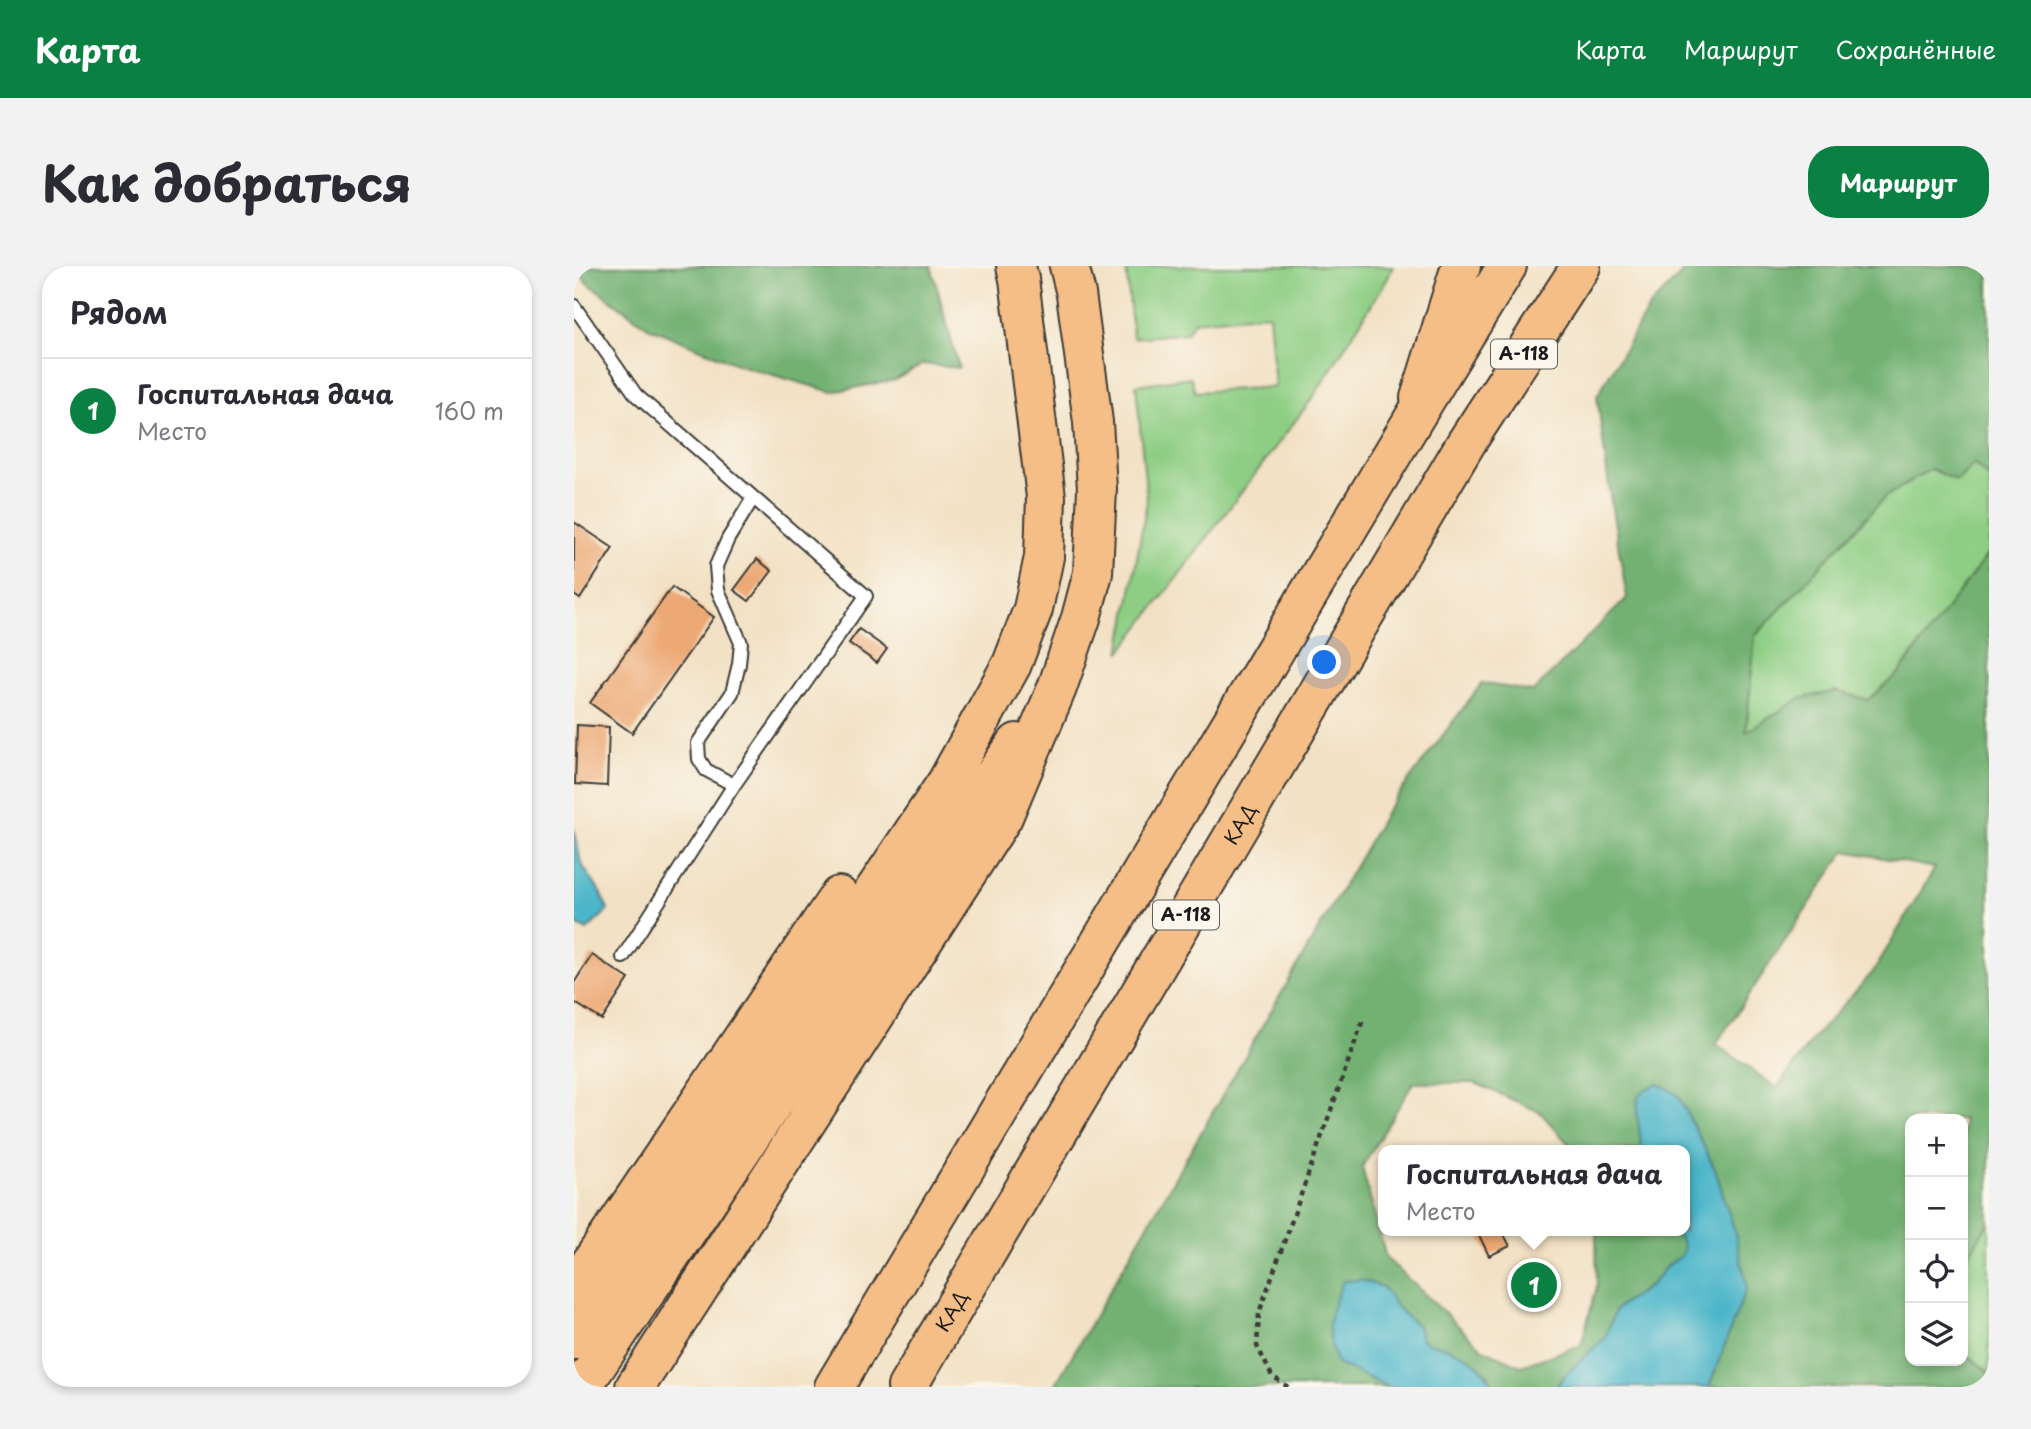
<!DOCTYPE html>
<html lang="ru">
<head>
<meta charset="utf-8">
<style>
	:root { --surface:#fff; --page:#f2f2f3; --text:#2b2b33; --muted:#7c7c81; --line:#e1e1e2; --accent:#0b8043 }
	body { margin:0; font-family:"Playpen Sans",sans-serif; background:var(--page); color:var(--text) }
	.controls { position:absolute; right:21px; bottom:21px; display:grid; overflow:hidden; border-radius:14px; box-shadow:0 4px 10px #0003 }
	.controls button { width:63px; height:63px; display:grid; place-items:center; padding:0; border:0; border-bottom:2px solid var(--line); background:var(--surface); color:var(--text); font:35px sans-serif }
	.you { position:absolute; left:751px; top:397px; width:24px; height:24px; margin:-18px; border:5px solid #fff; border-radius:50%; background:#1a73e8; box-shadow:0 0 0 10px #1a73e833 }
	.badge { display:grid; place-items:center; width:46px; height:46px; border-radius:50%; background:var(--accent); color:#fff; font-size:23px; font-weight:700 }
	.pin { position:absolute; translate:-50% -50%; border:4px solid #fff; box-shadow:0 2px 7px #0006 }
	.popup { position:absolute; left:804px; top:879px; width:312px; height:91px; box-sizing:border-box; display:grid; place-content:center; border-radius:14px; background:var(--surface); filter:drop-shadow(0 2px 5px #0005); font-size:23px; white-space:nowrap; color:var(--muted) }
	.popup b { font-size:26px; color:var(--text) }
	.popup::after { content:''; position:absolute; left:50%; top:100%; margin-left:-14px; border:14px solid transparent; border-top-color:var(--surface) }
	.list { margin:0; padding:0; list-style:none }
	h2 { display:flex; justify-content:space-between; align-items:center; height:91px; margin:0; padding:0 28px; font-size:30px }
	h2 small { font-size:23px; font-weight:400; color:var(--muted) }
	.list li { display:grid; grid-template-columns:46px 1fr auto; gap:21px; align-items:center; box-sizing:border-box; height:105px; padding:0 28px; border-top:2px solid var(--line) }
	.list b { display:block; font-size:26px; white-space:nowrap }
	.list p { margin:0; font-size:23px; white-space:nowrap; color:var(--muted) }
	.list em { font-size:23px; font-style:normal; color:var(--muted) }
	.icon { flex:none; width:38px; height:38px; fill:none; stroke:currentColor; stroke-width:2; stroke-linecap:round; stroke-linejoin:round }
	.map { position:relative; flex:none; width:1415px; height:1121px; overflow:hidden; border-radius:28px }
	header { display:flex; align-items:center; gap:42px; box-sizing:border-box; height:98px; padding:0 35px; background:var(--accent); color:#fff }
	header strong { font-size:33px }
	nav { display:flex; gap:38px; margin-inline-start:auto; font-size:24px }
	.intro { display:flex; align-items:center; justify-content:space-between; box-sizing:border-box; height:168px; padding:0 42px }
	h1 { margin:0; font-size:49px }
	.button { padding:18px 32px; border-radius:28px; background:var(--accent); color:#fff; font-size:24px; font-weight:700 }
	main { display:flex; gap:42px; padding:0 42px }
	aside { flex:1; background:var(--surface); border-radius:28px; box-shadow:0 4px 10px #0003 }
	.map>svg:first-child { display:block }
</style>
</head>
<body>
<header>
<strong>Карта</strong>
<nav><a>Карта</a><a>Маршрут</a><a>Сохранённые</a></nav>
</header>
<div class="intro"><h1>Как добраться</h1><a class="button">Маршрут</a></div>
<main>
<aside>
<h2>Рядом<small></small></h2>
<ul class="list">
<li><span class="badge">1</span><div><b>Госпитальная дача</b><p>Место</p></div><em>160 m</em></li>
</ul>
</aside>
<div class="map">
<svg width="1415" height="1121" viewBox="0 0 1415 1121">
	<rect width="100%" height="100%" fill="#fbf7ec"/>
	<filter id="ink" filterUnits="userSpaceOnUse"><feTurbulence type="fractalNoise" baseFrequency=".0143" numOctaves="2"/><feDisplacementMap in="SourceGraphic" scale="14" xChannelSelector="R" yChannelSelector="G"/><feConvolveMatrix kernelMatrix="1 2 1 2 8 2 1 2 1" color-interpolation-filters="sRGB"/></filter>
	<filter id="wash" filterUnits="userSpaceOnUse"><feTurbulence type="fractalNoise" baseFrequency=".00686" numOctaves="4" result="noise"/><feDisplacementMap in="SourceGraphic" scale="28" xChannelSelector="R" yChannelSelector="G"/><feGaussianBlur stdDeviation="1.57" result="paint"/><feColorMatrix in="noise" values="0 0 0 0 0 0 0 0 0 0 0 0 0 0 0 0 0 1.4 0 .05"/><feComposite in="paint" operator="in"/></filter>
	<g filter="url(#wash)">
		<rect width="100%" height="100%" fill="#f2e1c4"/>
		<!-- green -->
		<path fill="#8ece84" stroke="#557550" stroke-width="2" d="M552 0H819L814 12 740 130 546 387 573 235 562 119 617 111 621 126 701 121 695 48 620 55 613 67 559 72Z
			M1400 198 1415 212V286L1326 406 1294 434 1262 425 1172 467 1181 370 1311 231 1357 203Z
			M1415 956V1107L1389 1085V998Z"/>
		<!-- forest -->
		<path fill="#72b172" stroke="#476647" stroke-width="2" fill-rule="evenodd" d="M3 0H357L385 102 349 98 321 114 258 126 165 99 74 61 11 15Z
			M1115 0H1415V212L1400 198 1383 215 1357 203 1311 231 1181 370 1172 466 1225 433 1262 425 1294 434 1326 406 1415 286V956L1389 998V853H1336V1095H1389V1085L1415 1107V1121H1135L1146 1087 1141 903 1105 831 1067 870 1068 884H1000L966 846 901 817H839L788 901 812 992 909 1083 947 1100 1007 1079 1023 1020 1022 965H1101L1111 980 1108 989 1091 1002 1077 1019 1042 1043 1031 1072 994 1106 982 1121H919L914 1108 874 1082 854 1077 847 1073 844 1059C827 1049 819 1037 809 1021L787 1014 769 1015 764 1098 815 1121H480L815 541 908 417 959 426 1053 332 1037 236 1023 130 1076 40ZM1271 585 1361 602 1299 706 1237 775 1203 822 1142 778Z"/>
		<!-- water -->
		<path fill="#4bb5c9" stroke="#346872" stroke-width="2" d="M0 562 7 597 26 626 34 644 13 664 0 657Z
			M1083 818 1095 823 1105 831 1141 903 1160 963 1173 1020 1135 1121H982L994 1106 1031 1072 1042 1043 1077 1019 1091 1002 1108 989 1110 980 1101 965H1110V884H1068L1063 848 1064 831 1072 823Z
			M787 1014 809 1021C819 1037 827 1049 844 1059L847 1073C856 1079 864 1079 874 1082 895 1089 911 1100 919 1121H815L763 1098C749 1063 755 1049 769 1015Z"/>
		<g id="blocks">
			<!-- building -->
			<path fill="#eda974" d="M0 256 39 282 6 333 0 329Z
				M183 293 198 305 175 335 160 324Z
				M98 321 140 351 58 467 16 437Z
				M285 363 313 383 303 397 275 377Z
				M3 459 35 461 33 520 1 518Z
				M18 689 55 713 28 754 0 736V717Z
				M903 965H928L936 980 915 990Z"/>
		</g>
	</g>
	<g filter="url(#ink)">
		<use href="#blocks" fill-opacity="0" stroke="#3c3a35" stroke-width="2"/>
		<g fill="none" stroke-linecap="round" stroke-linejoin="round">
			<!-- service casing -->
			<g stroke="#3c3a35" stroke-width="16">
				<path id="service" d="M0 40 62 129 292 330 160 519 132 504 125 493 124 477 158 427 165 398 167 377 144 324 142 300 154 273 179 232
					M49 691 160 519"/>
			</g>
			<!-- primary casing -->
			<g stroke="#3c3a35" stroke-width="42">
				<path id="primary" d="M846 132 887 0
					M0 1022 265 630
					M0 1074 373 516 438 398 459 343 470 291 472 231 445 13 442 0
					M8 1121 402 535 443 477
					M61 1121 429 551 483 422 507 352 519 307 523 223 519 156 502 28 495 0"/>
			</g>
			<!-- motorway casing -->
			<g stroke="#3c3a35" stroke-width="42">
				<g id="motorway">
					<path d="M260 1121 840 152 933 0"/>
					<path id="s1" d="M333 1121 892 177 1007 0"/>
				</g>
			</g>
			<!-- path -->
			<path stroke="#3c3a35" stroke-width="4.5" stroke-dasharray="5 5" stroke-linecap="butt" d="M714 1121 698 1110 683 1080 685 1047 790 751"/>
			<!-- service -->
			<use href="#service" stroke="#fff" stroke-width="12"/>
			<!-- primary -->
			<use href="#primary" stroke="#f6be87" stroke-width="38"/>
			<!-- motorway -->
			<use href="#motorway" stroke="#f6be87" stroke-width="38"/>
		</g>
	</g>
	<g text-anchor="middle" stroke-width="6" stroke-linejoin="round" paint-order="stroke">
		<!-- shield labels -->
		<g fill="#fbf7ec" stroke="#5f5e5a" stroke-width="2">
			<rect x="917" y="73.5" width="66" height="29" rx="5"/>
			<rect x="579" y="634.5" width="66" height="29" rx="5"/>
		</g>
		<g font-size="18" font-weight="bold" fill="#1c1c1c">
			<text x="950" y="94">А-118</text>
			<text x="612" y="655">А-118</text>
		</g>
		<!-- street labels -->
		<g font-size="19" fill="#1c1c1c" stroke="#fbf7ec">
			<text dy="7" stroke="none"><textPath href="#s1" startOffset="654">КАД</textPath></text>
			<text dy="7" stroke="none"><textPath href="#s1" startOffset="88">КАД</textPath></text>
		</g>
	</g>
</svg>
<div class="controls">
<button>+</button>
<button>−</button>
<button><svg class="icon" aria-label="locate" viewBox="0 0 24 24"><circle cx="12" cy="12" r="6"/><path d="M12 2v4M12 18v4M2 12h4M18 12h4"/></svg></button>
<button><svg class="icon" aria-label="layers" viewBox="0 0 24 24"><path d="M12 4l9 5-9 5-9-5zM3 14l9 5 9-5"/></svg></button>
</div>
<div class="you"></div>
<div class="pin badge" style="left:960px;top:1019px">1</div>
<div class="popup"><b>Госпитальная дача</b>Место</div>
</div>
</main>
</body>
</html>
